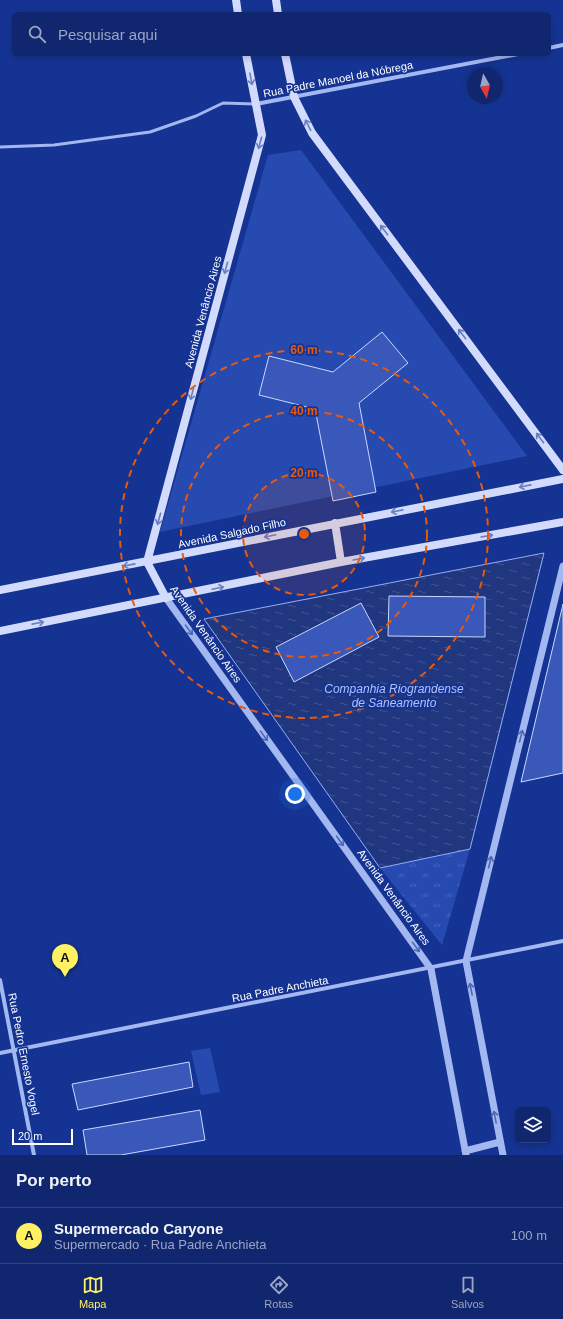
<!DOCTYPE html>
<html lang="pt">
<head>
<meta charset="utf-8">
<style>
	:root { --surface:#10266e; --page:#1e3276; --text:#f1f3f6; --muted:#9ca5c2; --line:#304381; --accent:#fff163 }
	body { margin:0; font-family:Arial,sans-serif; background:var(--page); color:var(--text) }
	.controls { position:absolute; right:12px; bottom:12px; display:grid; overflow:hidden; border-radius:6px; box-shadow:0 2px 6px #0003 }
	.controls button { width:36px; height:36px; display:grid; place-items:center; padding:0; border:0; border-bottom:1px solid var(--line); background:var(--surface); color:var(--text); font:20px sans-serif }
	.compass { position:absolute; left:467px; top:68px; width:36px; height:36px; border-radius:50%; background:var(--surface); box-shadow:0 2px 6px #0003; rotate:172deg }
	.scale { position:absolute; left:12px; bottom:10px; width:61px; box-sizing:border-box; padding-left:4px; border:2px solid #fff; border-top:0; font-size:11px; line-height:14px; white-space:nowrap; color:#fff; -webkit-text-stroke:3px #153392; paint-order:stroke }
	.you { position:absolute; left:295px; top:794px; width:14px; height:14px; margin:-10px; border:3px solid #fff; border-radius:50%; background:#1a73e8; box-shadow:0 0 0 6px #1a73e833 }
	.badge { display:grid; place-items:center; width:26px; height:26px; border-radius:50%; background:var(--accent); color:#111; font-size:13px; font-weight:700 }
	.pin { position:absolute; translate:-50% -33px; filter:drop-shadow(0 1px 2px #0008) }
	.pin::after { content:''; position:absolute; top:21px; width:14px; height:12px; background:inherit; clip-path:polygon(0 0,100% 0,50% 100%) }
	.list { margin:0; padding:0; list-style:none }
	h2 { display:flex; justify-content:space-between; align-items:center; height:52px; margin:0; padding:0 16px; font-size:17px }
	h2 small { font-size:13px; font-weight:400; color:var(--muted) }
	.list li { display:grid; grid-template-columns:26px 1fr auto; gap:12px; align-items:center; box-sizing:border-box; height:56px; padding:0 16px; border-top:1px solid var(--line) }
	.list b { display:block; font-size:15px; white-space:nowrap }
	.list p { margin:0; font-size:13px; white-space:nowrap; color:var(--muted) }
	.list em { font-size:13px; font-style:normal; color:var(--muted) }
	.icon { flex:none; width:22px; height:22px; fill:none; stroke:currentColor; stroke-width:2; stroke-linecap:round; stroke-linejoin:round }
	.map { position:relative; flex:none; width:563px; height:1155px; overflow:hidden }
	.search { position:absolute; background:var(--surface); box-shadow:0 2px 6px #0003; left:12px; right:12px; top:12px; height:44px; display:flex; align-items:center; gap:10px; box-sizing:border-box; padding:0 14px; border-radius:6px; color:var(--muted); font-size:15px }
	.sheet { height:108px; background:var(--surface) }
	nav { display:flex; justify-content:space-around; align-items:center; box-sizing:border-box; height:56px; border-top:1px solid var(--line); background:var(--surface); font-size:11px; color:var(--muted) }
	nav a { display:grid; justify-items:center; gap:2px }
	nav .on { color:var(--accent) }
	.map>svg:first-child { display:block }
</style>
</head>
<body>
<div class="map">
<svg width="563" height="1155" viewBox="0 0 563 1155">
	<defs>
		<pattern id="grass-tufts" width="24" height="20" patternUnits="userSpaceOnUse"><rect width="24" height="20" fill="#274ab1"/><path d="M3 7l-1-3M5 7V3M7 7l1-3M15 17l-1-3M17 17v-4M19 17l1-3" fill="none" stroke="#4765bd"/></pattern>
		<pattern id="water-ripples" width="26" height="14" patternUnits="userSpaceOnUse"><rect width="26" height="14" fill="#20367f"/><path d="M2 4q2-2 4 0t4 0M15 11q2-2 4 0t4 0" fill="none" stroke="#415492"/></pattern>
	</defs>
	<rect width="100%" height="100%" fill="#153392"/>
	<!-- grass -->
	<path fill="url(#grass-tufts)" d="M470 849 442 945 380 868Z"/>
	<!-- park -->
	<path fill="#274ab1" d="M301 150 527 456 160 532 268 155Z
		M210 1048 220 1092 201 1095 191 1051Z"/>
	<!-- water -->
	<path fill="url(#water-ripples)" stroke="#95aef4" d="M544 553 470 849 380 868 204 619Z"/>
	<!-- building -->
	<path fill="#3958b9" stroke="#cad7fc" d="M382 332 408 363 359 403 376 492 333 501 315 409 259 395 269 356 333 372Z
		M389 596 485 597V637L388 636Z
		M361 603 379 637 294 682 276 647Z
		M563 604V773L521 782Z
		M189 1062 193 1087 78 1110 72 1084Z
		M200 1110 205 1140 121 1155H87L83 1130Z"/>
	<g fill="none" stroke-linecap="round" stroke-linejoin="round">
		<!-- service -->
		<path stroke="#a3b7f1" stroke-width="3" d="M0 147 54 145 150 132 196 116 223 103 255 104"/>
		<!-- minor -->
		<path stroke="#a3b7f1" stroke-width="4" d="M549 48 563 45
			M256 104 518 54
			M0 980 34 1155
			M0 1053 563 941"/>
		<!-- tertiary -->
		<path stroke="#a3b7f1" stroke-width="7" d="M166 598 431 969 466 1155
			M465 1151 500 1142
			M503 1155 466 961 563 566"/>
		<!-- secondary -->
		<path stroke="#d2dbfc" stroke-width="8" d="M236 0 238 14
			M276 0 278 14
			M285 54 294 97 312 133 563 470
			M335 523 341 562
			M0 590 563 479
			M166 598 147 562 262 135 246 54
			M0 631 341 562 563 522"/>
	</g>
	<!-- one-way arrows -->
	<defs><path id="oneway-shaft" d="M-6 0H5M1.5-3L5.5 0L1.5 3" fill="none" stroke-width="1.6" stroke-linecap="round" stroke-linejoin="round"/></defs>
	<g stroke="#6a7fc2">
		<use href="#oneway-shaft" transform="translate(251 79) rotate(79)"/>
		<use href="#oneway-shaft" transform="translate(308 125) rotate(-117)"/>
		<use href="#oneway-shaft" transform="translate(260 143) rotate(105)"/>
		<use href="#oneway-shaft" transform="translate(384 230) rotate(-127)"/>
		<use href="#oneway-shaft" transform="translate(226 268) rotate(105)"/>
		<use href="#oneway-shaft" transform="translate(462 334) rotate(-127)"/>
		<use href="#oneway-shaft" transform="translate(192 394) rotate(105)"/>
		<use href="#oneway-shaft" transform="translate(540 438) rotate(-127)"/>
		<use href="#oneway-shaft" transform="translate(525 486) rotate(169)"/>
		<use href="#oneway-shaft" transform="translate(397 511) rotate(169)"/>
		<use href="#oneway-shaft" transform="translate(159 519) rotate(105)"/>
		<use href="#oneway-shaft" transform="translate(270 536) rotate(168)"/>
		<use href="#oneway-shaft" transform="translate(487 536) rotate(-10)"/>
		<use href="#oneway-shaft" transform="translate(359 559) rotate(-10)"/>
		<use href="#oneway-shaft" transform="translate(129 565) rotate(169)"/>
		<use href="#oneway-shaft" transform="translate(218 588) rotate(-12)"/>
		<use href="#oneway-shaft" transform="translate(38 623) rotate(-11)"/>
	</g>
	<g stroke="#4e68b8">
		<use href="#oneway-shaft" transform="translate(189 630) rotate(54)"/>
		<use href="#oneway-shaft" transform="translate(264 736) rotate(54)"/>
		<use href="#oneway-shaft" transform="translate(521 736) rotate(-76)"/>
		<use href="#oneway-shaft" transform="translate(340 841) rotate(54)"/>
		<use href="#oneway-shaft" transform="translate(490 862) rotate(-76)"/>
		<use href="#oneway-shaft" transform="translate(416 947) rotate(54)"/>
		<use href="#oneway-shaft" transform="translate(471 989) rotate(-101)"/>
		<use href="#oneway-shaft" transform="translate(495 1117) rotate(-101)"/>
	</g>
	<!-- distance rings -->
	<circle cx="304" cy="534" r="61" fill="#e8590c" fill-opacity=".12"/>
	<g fill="none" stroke="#e8590c" stroke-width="2" stroke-dasharray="7 5">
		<circle cx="304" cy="534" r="61"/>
		<circle cx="304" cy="534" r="123"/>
		<circle cx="304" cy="534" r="184"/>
	</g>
	<g text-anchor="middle" stroke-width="3.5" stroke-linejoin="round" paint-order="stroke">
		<!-- street labels -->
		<g font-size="11" fill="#fff" stroke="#153392">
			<text transform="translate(338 79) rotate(-11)" y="4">Rua Padre Manoel da Nóbrega</text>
			<text transform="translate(203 312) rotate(-75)" y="4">Avenida Venâncio Aires</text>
			<text transform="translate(232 533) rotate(-12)" y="4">Avenida Salgado Filho</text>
			<text transform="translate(206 634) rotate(55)" y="4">Avenida Venâncio Aires</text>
			<text transform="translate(394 897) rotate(54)" y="4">Avenida Venâncio Aires</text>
			<text transform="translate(280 989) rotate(-11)" y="4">Rua Padre Anchieta</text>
			<text transform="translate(24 1054) rotate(79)" y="4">Rua Pedro Ernesto Vogel</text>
		</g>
		<!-- water labels -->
		<g font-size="12" font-style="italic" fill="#afc2f8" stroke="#153392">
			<text x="394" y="693">Companhia Riograndense<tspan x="394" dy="14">de Saneamento</tspan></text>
		</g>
	</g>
	<circle cx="304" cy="534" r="6" fill="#e8590c" stroke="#153392" stroke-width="2"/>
	<g font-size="12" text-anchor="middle" font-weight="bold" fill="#e8590c" stroke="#153392" stroke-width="3.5" stroke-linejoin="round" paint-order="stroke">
		<text x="304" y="354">60 m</text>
		<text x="304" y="415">40 m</text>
		<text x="304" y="477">20 m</text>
	</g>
</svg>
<div class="controls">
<button><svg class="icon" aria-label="layers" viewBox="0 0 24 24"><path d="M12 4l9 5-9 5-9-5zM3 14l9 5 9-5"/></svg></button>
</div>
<svg class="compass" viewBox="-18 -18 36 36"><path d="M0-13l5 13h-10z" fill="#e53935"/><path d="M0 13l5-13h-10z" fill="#9ca5c2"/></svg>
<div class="scale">20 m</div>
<div class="you"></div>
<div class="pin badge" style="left:65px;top:977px">A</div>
<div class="search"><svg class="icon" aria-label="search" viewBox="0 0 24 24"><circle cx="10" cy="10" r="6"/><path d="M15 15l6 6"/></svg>Pesquisar aqui</div>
</div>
<section class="sheet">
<h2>Por perto<small></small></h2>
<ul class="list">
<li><span class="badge">A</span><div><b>Supermercado Caryone</b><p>Supermercado · Rua Padre Anchieta</p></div><em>100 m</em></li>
</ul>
</section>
<nav>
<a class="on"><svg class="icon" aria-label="map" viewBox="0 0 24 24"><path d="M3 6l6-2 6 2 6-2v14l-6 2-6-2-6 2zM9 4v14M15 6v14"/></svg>Mapa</a>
<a><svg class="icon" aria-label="directions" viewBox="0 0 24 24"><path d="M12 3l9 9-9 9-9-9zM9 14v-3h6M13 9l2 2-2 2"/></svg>Rotas</a>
<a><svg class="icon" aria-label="saved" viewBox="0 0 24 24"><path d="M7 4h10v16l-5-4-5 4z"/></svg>Salvos</a>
</nav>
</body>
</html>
